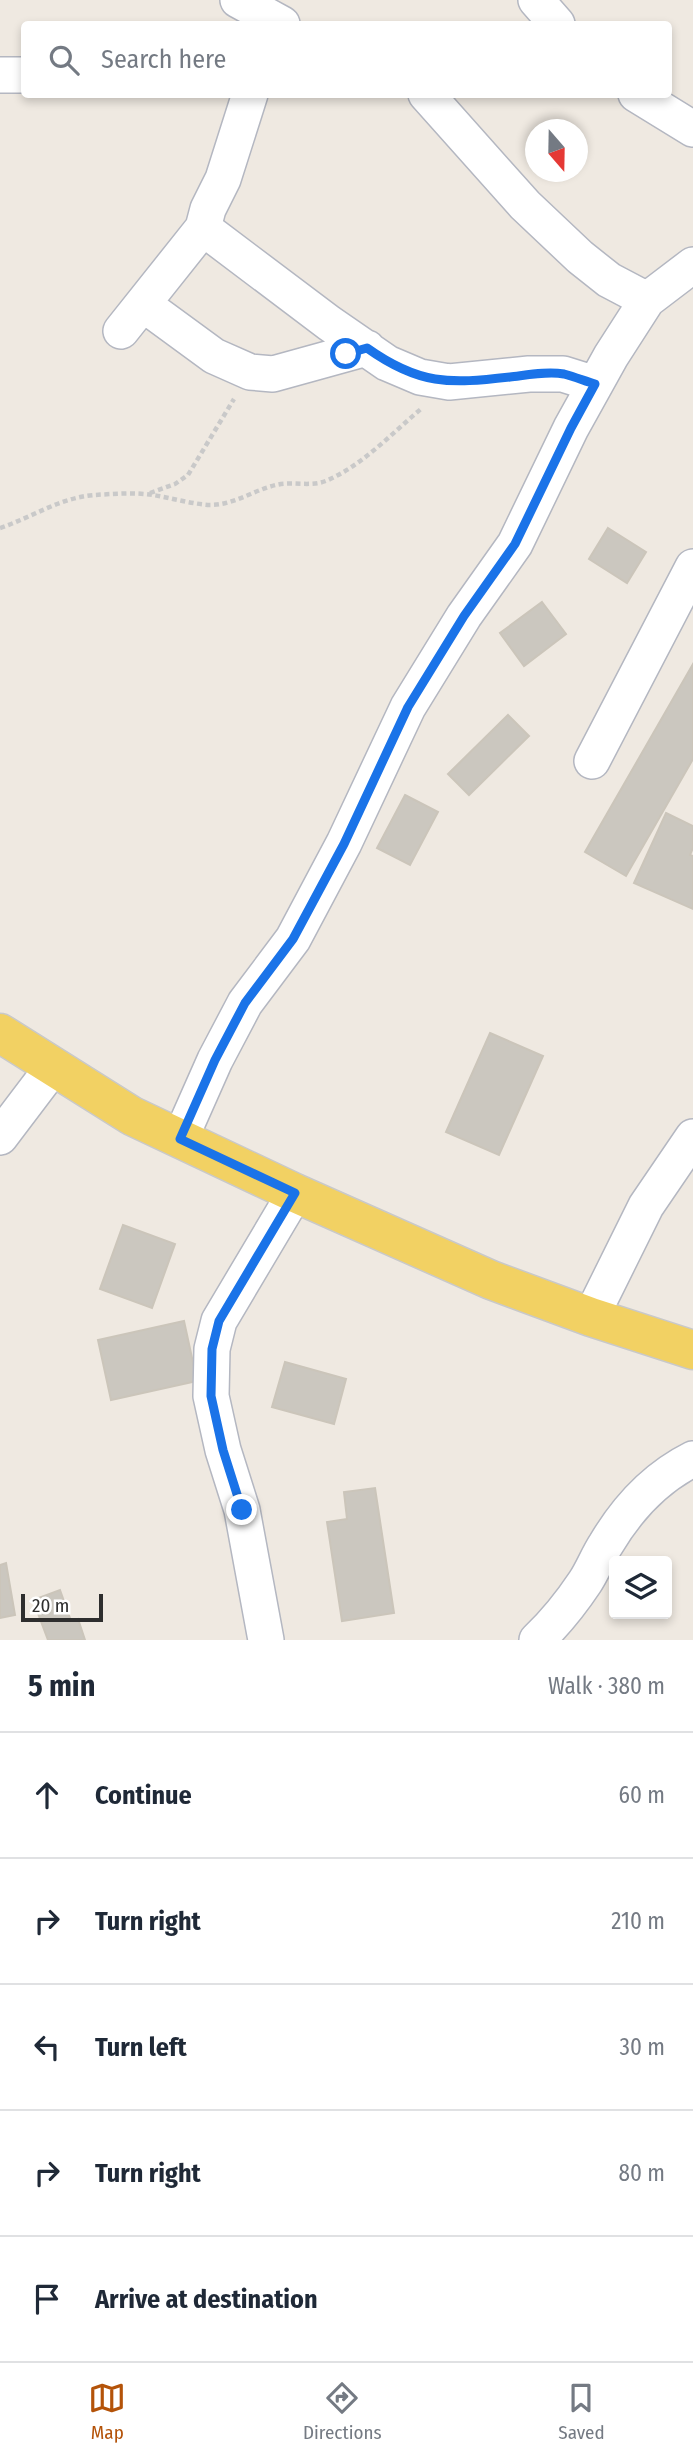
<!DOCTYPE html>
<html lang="en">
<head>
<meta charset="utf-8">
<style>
	:root { --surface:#fff; --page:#f2f2f3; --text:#1f2937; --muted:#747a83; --line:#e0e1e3; --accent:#b45309 }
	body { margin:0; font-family:"Fira Sans Condensed",sans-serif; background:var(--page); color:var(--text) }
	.controls { position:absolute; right:21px; bottom:21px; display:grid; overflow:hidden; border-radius:7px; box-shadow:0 4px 10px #0003 }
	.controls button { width:63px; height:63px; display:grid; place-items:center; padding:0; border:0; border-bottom:2px solid var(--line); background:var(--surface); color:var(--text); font:35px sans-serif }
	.compass { position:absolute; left:525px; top:119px; width:63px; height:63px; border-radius:50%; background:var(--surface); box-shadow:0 4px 10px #0003; rotate:160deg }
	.scale { position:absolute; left:21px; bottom:18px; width:82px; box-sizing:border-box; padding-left:7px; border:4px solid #2e2e2e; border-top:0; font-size:19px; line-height:24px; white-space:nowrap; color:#2e2e2e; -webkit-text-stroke:5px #fff; paint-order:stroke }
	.stop { position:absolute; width:21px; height:21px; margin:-16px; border:5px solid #1a73e8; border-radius:50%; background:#fff }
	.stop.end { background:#1a73e8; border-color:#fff; box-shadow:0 2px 7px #0008 }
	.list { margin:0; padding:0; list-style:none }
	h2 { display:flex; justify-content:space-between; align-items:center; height:91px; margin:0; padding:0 28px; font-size:30px }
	h2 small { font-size:23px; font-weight:400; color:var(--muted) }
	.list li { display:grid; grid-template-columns:46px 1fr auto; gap:21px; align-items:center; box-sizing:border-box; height:126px; padding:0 28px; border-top:2px solid var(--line) }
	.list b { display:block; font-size:26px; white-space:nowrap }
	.list em { font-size:23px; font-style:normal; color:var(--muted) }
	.icon { flex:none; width:38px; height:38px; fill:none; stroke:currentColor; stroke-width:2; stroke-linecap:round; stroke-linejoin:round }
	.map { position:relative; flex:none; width:693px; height:1640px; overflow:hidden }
	.search { position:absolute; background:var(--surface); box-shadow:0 4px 10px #0003; left:21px; right:21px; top:21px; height:77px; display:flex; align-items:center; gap:18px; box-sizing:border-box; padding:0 24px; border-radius:7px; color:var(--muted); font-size:26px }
	.sheet { height:721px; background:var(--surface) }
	nav { display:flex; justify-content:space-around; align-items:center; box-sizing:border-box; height:98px; border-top:2px solid var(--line); background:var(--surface); font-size:19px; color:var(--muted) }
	nav a { display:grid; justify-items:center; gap:4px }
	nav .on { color:var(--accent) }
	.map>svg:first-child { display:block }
</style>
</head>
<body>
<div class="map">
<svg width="693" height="1640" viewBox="0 0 693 1640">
	<rect width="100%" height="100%" fill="#efe9e1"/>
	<!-- building -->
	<path fill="#cbc7bf" stroke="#cbc5ba" stroke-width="2" d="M608 528 646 552 627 583 589 559Z
		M542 602 566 634 524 666 500 633Z
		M693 664V759L626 876 585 852Z
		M508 715 529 736 469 795 448 774Z
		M405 795 438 812 410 865 377 848Z
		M666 813 693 826V848L690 855 693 856V909L634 883Z
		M490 1033 543 1056 499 1155 446 1132Z
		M123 1225 175 1244 152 1308 100 1289Z
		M184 1321 197 1381 111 1400 98 1340Z
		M285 1362 346 1379 334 1424 272 1407Z
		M375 1488 394 1613 342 1621 327 1522 347 1519 344 1492Z
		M6 1563 15 1615 0 1618V1565Z
		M60 1590 71 1621 78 1619 85 1640H48L33 1600Z"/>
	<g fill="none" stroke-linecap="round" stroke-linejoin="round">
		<!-- minor casing -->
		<g stroke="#b4b7c1" stroke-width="38">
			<path id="minor" d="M238 0 282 24
				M536 0 557 24
				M0 75H24
				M426 94 525 205 580 257 609 280 647 300
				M636 94 693 129
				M203 228 329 323 387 363 420 377 449 382 529 374H563L595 384
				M143 304 214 356 250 372 273 374 367 348
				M121 331 203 228 208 209 223 179 250 94
				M592 761 693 567
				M0 1137 53 1067
				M180 1139 215 1060 245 1003 293 939 344 843 408 707 464 616 515 544 571 428 611 356 647 300 693 265
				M591 1317 646 1206 693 1137
				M266 1640 242 1510 223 1450 211 1396 212 1349 219 1321 295 1193
				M537 1640C555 1623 571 1603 585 1582 593 1570 598 1556 606 1544 628 1507 655 1478 693 1459"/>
		</g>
		<!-- major casing -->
		<g stroke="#c9c9c9" stroke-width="41">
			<path id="major" d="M0 1033 132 1116 295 1193 491 1280 591 1317 693 1350"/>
		</g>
		<!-- path -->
		<path stroke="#c9c9c9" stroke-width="4.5" stroke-dasharray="5 3.5" stroke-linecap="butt" d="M150 493 175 484 188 475 234 399
			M0 528C33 517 59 498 94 495 112 494 135 492 153 495 172 498 191 504 210 505 236 505 256 488 281 484 297 482 313 487 328 480 364 464 391 434 421 409"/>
		<!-- minor -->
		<use href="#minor" stroke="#fff" stroke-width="35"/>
		<!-- major -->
		<use href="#major" stroke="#f2d163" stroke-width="38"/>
	</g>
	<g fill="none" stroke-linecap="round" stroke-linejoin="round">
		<!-- route -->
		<path stroke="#1a73e8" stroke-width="9" d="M242 1510 223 1450 211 1396 212 1349 219 1321 295 1193 180 1139 215 1060 245 1003 293 939 344 844 408 707 464 616 515 544 571 428 595 384C585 381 575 377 564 374 547 371 527 375 510 377 449 384 419 385 367 348L346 354"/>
	</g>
</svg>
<div class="controls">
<button><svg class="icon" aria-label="layers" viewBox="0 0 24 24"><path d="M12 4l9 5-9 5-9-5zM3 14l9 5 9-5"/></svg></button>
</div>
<svg class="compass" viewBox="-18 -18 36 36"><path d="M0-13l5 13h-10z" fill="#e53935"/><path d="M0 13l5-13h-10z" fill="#747a83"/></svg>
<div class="scale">20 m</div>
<div class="stop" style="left:346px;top:354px"></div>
<div class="stop end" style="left:242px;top:1510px"></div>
<div class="search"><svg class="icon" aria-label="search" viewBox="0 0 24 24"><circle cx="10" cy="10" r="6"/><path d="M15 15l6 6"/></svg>Search here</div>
</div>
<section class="sheet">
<h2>5 min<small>Walk · 380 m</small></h2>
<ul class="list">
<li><svg class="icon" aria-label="ahead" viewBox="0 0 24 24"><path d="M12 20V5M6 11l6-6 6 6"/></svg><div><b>Continue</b></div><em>60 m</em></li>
<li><svg class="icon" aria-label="right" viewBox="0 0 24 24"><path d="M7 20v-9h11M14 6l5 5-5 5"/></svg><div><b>Turn right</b></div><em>210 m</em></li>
<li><svg class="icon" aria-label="left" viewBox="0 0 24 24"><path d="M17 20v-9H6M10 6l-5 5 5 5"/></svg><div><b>Turn left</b></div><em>30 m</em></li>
<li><svg class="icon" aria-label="right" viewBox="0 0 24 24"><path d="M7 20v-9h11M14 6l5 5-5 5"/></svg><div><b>Turn right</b></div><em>80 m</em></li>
<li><svg class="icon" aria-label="arrive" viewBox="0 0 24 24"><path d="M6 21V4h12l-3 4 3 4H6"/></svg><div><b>Arrive at destination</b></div></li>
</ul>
</section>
<nav>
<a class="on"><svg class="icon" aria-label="map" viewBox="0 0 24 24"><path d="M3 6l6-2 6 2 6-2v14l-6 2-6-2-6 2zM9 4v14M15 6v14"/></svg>Map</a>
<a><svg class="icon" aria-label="directions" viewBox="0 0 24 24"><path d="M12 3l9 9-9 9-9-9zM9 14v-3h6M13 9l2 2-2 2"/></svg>Directions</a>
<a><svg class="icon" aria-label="saved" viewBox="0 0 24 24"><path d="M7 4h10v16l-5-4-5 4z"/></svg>Saved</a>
</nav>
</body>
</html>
